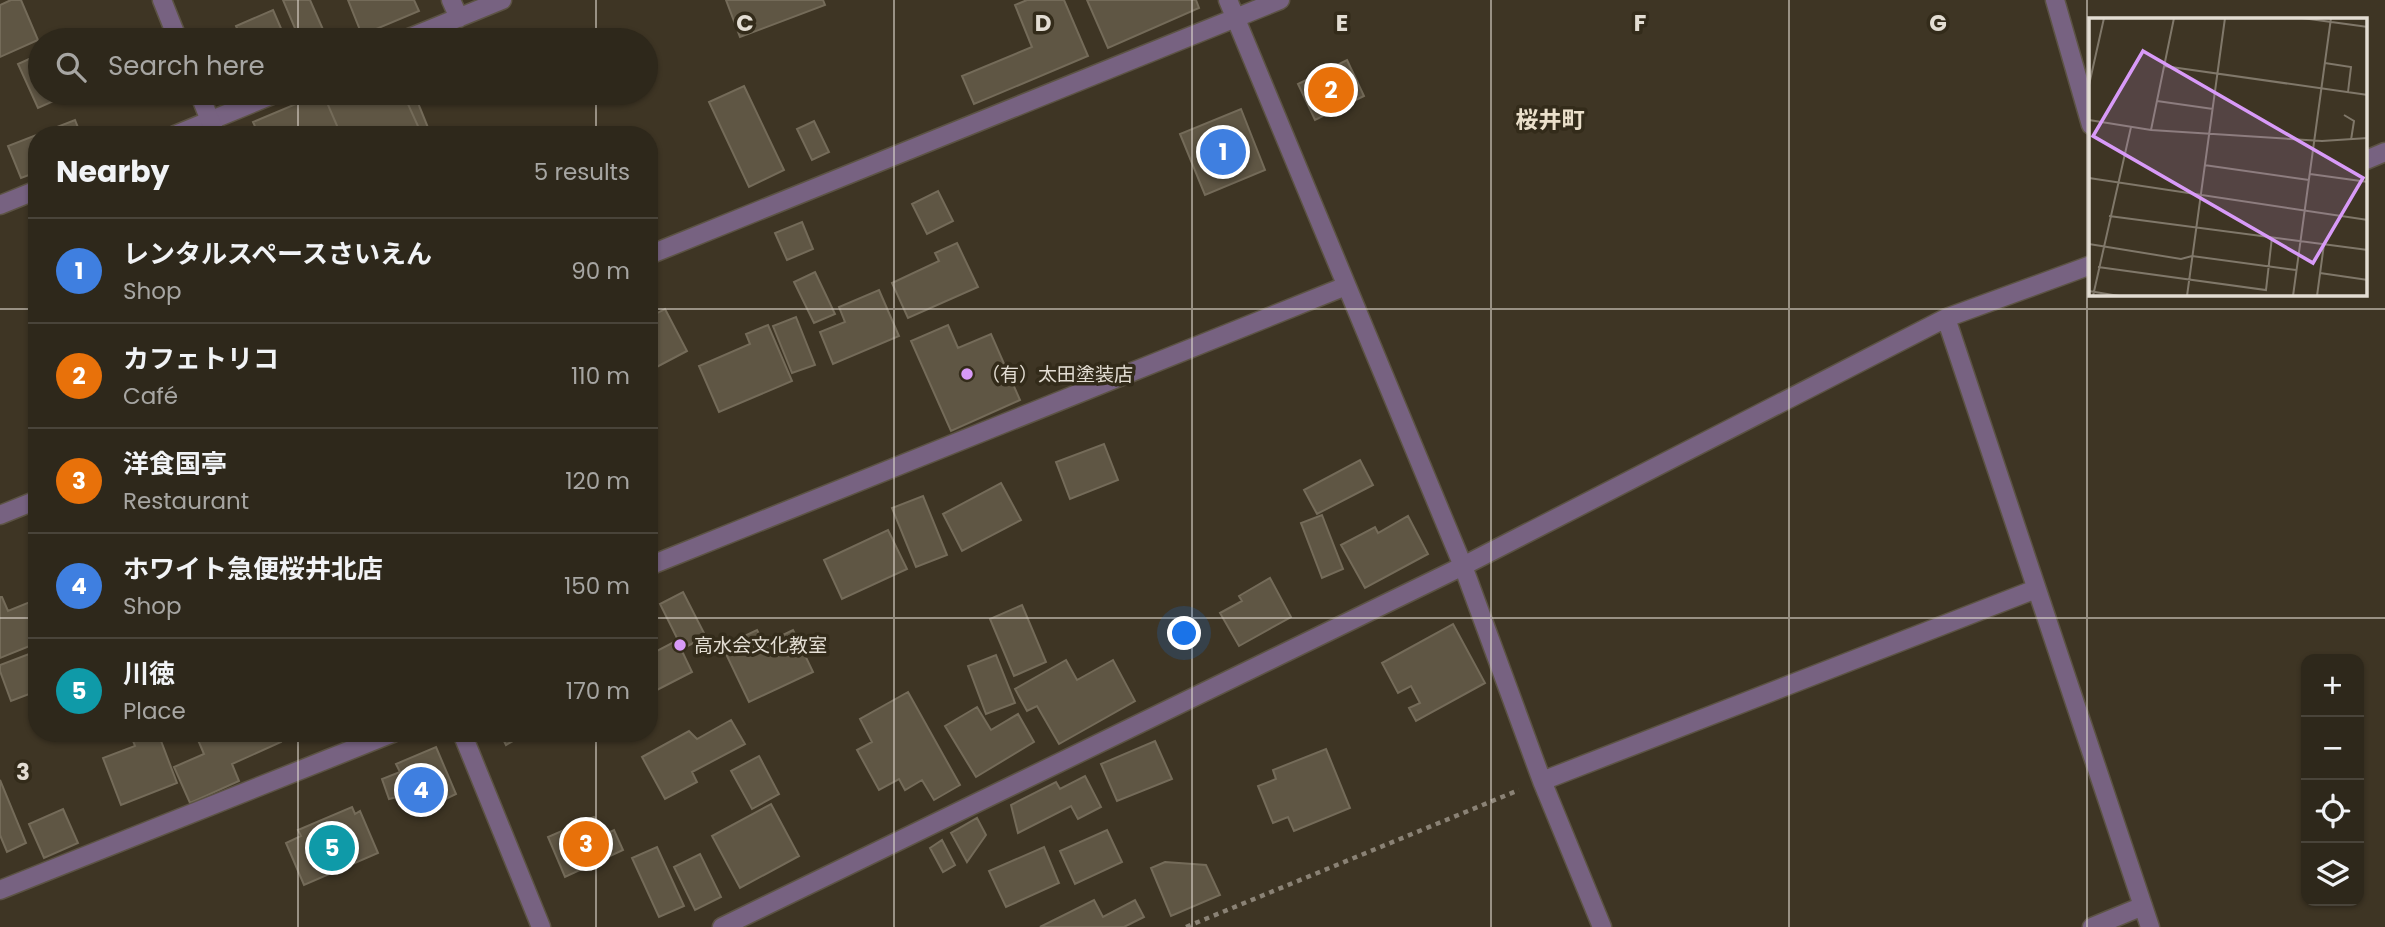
<!DOCTYPE html>
<html lang="en">
<head>
<meta charset="utf-8">
<style>
	:root { --surface:#2e281b; --page:#3a3428; --text:#f1f3f6; --muted:#a7a6a3; --line:#49443a; --accent:#8bbbb9 }
	body { margin:0; font-family:Poppins,"Noto Sans JP",sans-serif; background:var(--page); color:var(--text) }
	.controls { position:absolute; right:21px; bottom:21px; display:grid; overflow:hidden; border-radius:14px; box-shadow:0 2px 5px #0004 }
	.controls button { width:63px; height:63px; display:grid; place-items:center; padding:0; border:0; border-bottom:2px solid var(--line); background:var(--surface); color:var(--text); font:35px sans-serif }
	.you { position:absolute; left:1185px; top:634px; width:24px; height:24px; margin:-18px; border:5px solid #fff; border-radius:50%; background:#1a73e8; box-shadow:0 0 0 10px #1a73e833 }
	.badge { display:grid; place-items:center; width:46px; height:46px; border-radius:50%; background:var(--accent); color:#fff; font-size:23px; font-weight:700 }
	.pin { position:absolute; translate:-50% -50%; border:4px solid #fff; box-shadow:0 2px 7px #0006 }
	.list { margin:0; padding:0; list-style:none }
	h2 { display:flex; justify-content:space-between; align-items:center; height:91px; margin:0; padding:0 28px; font-size:30px }
	h2 small { font-size:23px; font-weight:400; color:var(--muted) }
	.list li { display:grid; grid-template-columns:46px 1fr auto; gap:21px; align-items:center; box-sizing:border-box; height:105px; padding:0 28px; border-top:2px solid var(--line) }
	.list b { display:block; font-size:26px; white-space:nowrap }
	.list p { margin:0; font-size:23px; white-space:nowrap; color:var(--muted) }
	.list em { font-size:23px; font-style:normal; color:var(--muted) }
	.icon { flex:none; width:38px; height:38px; fill:none; stroke:currentColor; stroke-width:2; stroke-linecap:round; stroke-linejoin:round }
	.map { position:relative; flex:none; width:2385px; height:927px; overflow:hidden }
	.search { position:absolute; background:var(--surface); box-shadow:0 2px 5px #0004; left:28px; top:28px; width:630px; height:77px; display:flex; align-items:center; gap:18px; box-sizing:border-box; padding:0 24px; border-radius:38px; color:var(--muted); font-size:26px }
	.panel { position:absolute; background:var(--surface); box-shadow:0 2px 5px #0004; left:28px; top:126px; width:630px; height:616px; border-radius:28px }
	.map>svg:first-child { display:block }
</style>
</head>
<body>
<div class="map">
<svg width="2385" height="927" viewBox="0 0 2385 927">
	<rect width="100%" height="100%" fill="#3e3524"/>
	<!-- building -->
	<path fill="#5f5644" stroke="#746b59" stroke-width="2" d="M11 0H21L38 40 0 57V5Z
		M283 0H310L325 34 312 40H300Z
		M348 0H414L419 11 362 35Z
		M726 0H823L825 5 740 37Z
		M1027 0H1064L1088 56 974 104 962 76 1032 47 1015 5Z
		M1087 0H1196L1199 8 1108 48Z
		M273 10 286 40H242L236 26Z
		M40 54V93H66L67 95 38 108 18 64Z
		M1347 60 1364 96 1315 120 1298 84Z
		M744 86 784 170 749 187 709 102Z
		M322 93H414L431 135H259L253 122Z
		M337 93H364L369 103 393 93H403L422 135H341L325 98Z
		M1241 109 1265 170 1205 195 1180 134Z
		M75 120 81 135H37V172L21 178 8 146Z
		M814 121 829 152 812 160 797 129Z
		M938 191 953 221 927 234 912 204Z
		M802 222 813 249 787 260 775 233Z
		M957 243 978 287 908 318 892 283 939 261 935 253Z
		M815 272 835 314 814 323 794 282Z
		M879 290 899 336 833 364 820 332 845 322 839 307Z
		M665 309 687 351 649 371V317Z
		M796 317 815 365 792 373 773 326Z
		M768 325 792 381 719 412 699 366 750 344 746 334Z
		M948 325 958 348 991 334 1020 400 951 431 911 341Z
		M1104 444 1118 480 1070 499 1056 462Z
		M1360 460 1373 485 1317 514 1304 490Z
		M1001 483 1021 520 962 551 943 514Z
		M923 496 947 555 916 567 892 508Z
		M1322 515 1343 569 1322 578 1301 523Z
		M1408 516 1428 554 1365 588 1341 545 1375 527 1378 533Z
		M888 530 907 569 842 599 824 560Z
		M1270 578 1291 617 1239 646 1220 613 1242 601 1239 596Z
		M683 592 706 637 681 649 692 672 649 694V655L678 640 660 604Z
		M0 597H2L8 611 30 602 37 619V643L0 658Z
		M1022 605 1046 662 1014 676 990 619Z
		M1453 624 1485 683 1416 721 1409 708 1420 703 1411 686 1398 693 1382 663Z
		M757 630 764 644 793 630 813 672 749 702 726 654 741 646 738 639Z
		M37 651V691L11 701 0 671V665Z
		M996 655 1015 703 986 714 968 666Z
		M1066 660 1077 680 1113 660 1135 701 1059 744 1037 706 1027 711 1015 689Z
		M908 692 960 785 934 800 922 780 905 790 899 779 879 790 857 750 872 742 860 719Z
		M977 707 991 730 1018 714 1034 742 976 777 945 726Z
		M731 720 745 744 692 772 697 782 665 799 642 757 689 731 697 739Z
		M130 733H158L177 783 121 805 103 758 135 746Z
		M195 733H278L281 742 232 764 239 781 190 803 174 767 204 754Z
		M500 733H527L506 745Z
		M1155 741 1172 779 1117 801 1101 764Z
		M436 747 456 794 427 808 410 805 405 795 389 799 382 779 400 772 396 764Z
		M1326 749 1350 808 1294 831 1288 817 1273 823 1258 786 1276 779 1273 770Z
		M759 756 779 794 752 809 731 771Z
		M1085 776 1101 807 1078 819 1071 806 1018 833 1011 805 1056 782 1060 789Z
		M0 780 26 843 7 852 0 835Z
		M771 804 799 856 740 888 712 836Z
		M352 807 355 814 360 811 378 853 304 885 286 843 301 836 298 830Z
		M63 809 78 843 44 858 29 824Z
		M594 817 608 833 614 830 623 850 565 877 548 837Z
		M977 818 986 835 967 862 951 833Z
		M1107 830 1122 862 1075 884 1060 851Z
		M942 840 955 865 943 872 930 848Z
		M657 847 684 906 659 917 632 858Z
		M1044 847 1059 883 1006 907 989 871Z
		M700 854 721 897 695 910 674 867Z
		M1165 862 1206 865 1220 895 1171 916 1151 868Z
		M1094 900 1103 917 1135 900 1144 917 1124 927H1040Z"/>
	<g fill="none" stroke-linecap="round" stroke-linejoin="round">
		<!-- minor casing -->
		<g stroke="#5c5344" stroke-width="21">
			<path id="minor" d="M451 0 459 18
				M1228 0 1463 566 1542 781 1602 927
				M2055 0 2091 125
				M404 40 502 0
				M175 135 277 93
				M2366 160 2385 152
				M0 205 37 190
				M649 255 1280 0
				M1946 318 2150 927
				M0 515 37 500
				M649 566 1346 286
				M1542 781 2036 589
				M0 890 393 733
				M722 927 1463 566 1946 318 2091 265
				M2092 927 2143 906"/>
		</g>
		<!-- tertiary casing -->
		<g stroke="#5c5344" stroke-width="21">
			<path id="tertiary" d="M162 0 178 40
				M199 93 216 135
				M462 733 541 927"/>
		</g>
		<!-- path -->
		<path stroke="#8a8275" stroke-width="4.5" stroke-dasharray="5 5" stroke-linecap="butt" d="M1186 927 1519 790"/>
		<!-- minor -->
		<use href="#minor" stroke="#776281" stroke-width="18"/>
		<!-- tertiary -->
		<use href="#tertiary" stroke="#776281" stroke-width="18"/>
	</g>
	<!-- grid -->
	<path fill="none" stroke="#e3ddd3" stroke-width="2" stroke-opacity="0.55" d="M298 0V40M596 0V40M894 0V927M1192 0V927M1491 0V927M1789 0V927M2087 0V927M298 93V135M596 93V135M0 309H37M649 309H2385M0 618H37M649 618H2385M298 733V927M596 733V927"/>
	<!-- markers -->
	<g fill="#d89af8" stroke="#332b1a" stroke-width="2.5">
		<circle cx="967" cy="374" r="7"/>
		<circle cx="680" cy="645" r="7"/>
	</g>
	<g text-anchor="middle" stroke-width="7" stroke-linejoin="round" paint-order="stroke">
		<!-- poi labels -->
		<g font-size="19" fill="#e3ddd3" stroke="#332b1a" text-anchor="start">
			<text x="981" y="381">（有）太田塗装店</text>
			<text x="694" y="652">高水会文化教室</text>
		</g>
		<!-- quarter labels -->
		<g font-size="23" font-weight="bold" fill="#ebe0cb" stroke="#332b1a">
			<text x="1550" y="128">桜井町</text>
		</g>
	</g>
	<!-- overview -->
	<g transform="translate(2089 18)">
		<rect width="278" height="278" fill="#3e3524"/>
		<path fill="none" stroke="#80786a" stroke-width="2" d="M213 0 279 9M236 45 262 49 259 74M75 48 279 77M0 67 15 0M68 83 124 91M255 97 265 103 262 122M0 102 62 112 233 123 279 120M62 112 85 0M115 147 220 162M221 156 279 164M0 160 279 202M20 198 279 232M0 226 92 241 103 238 207 252M9 249 177 272 183 219M231 255 279 262M0 273 30 278M4 278 42 109M98 278 136 0M204 278 242 0M228 278 235 226"/>
		<path fill="#d89af8" fill-opacity="0.15" stroke="#d89af8" stroke-width="3.5" d="M54 33 274 160 224 245 4 118Z"/>
		<rect width="278" height="278" fill="none" stroke="#e3ddd3" stroke-width="3.5"/>
	</g>
	<g font-size="23" text-anchor="middle" font-weight="bold" fill="#e3ddd3" stroke="#332b1a" stroke-width="7" stroke-linejoin="round" paint-order="stroke">
		<text x="745" y="31">C</text>
		<text x="1043" y="31">D</text>
		<text x="1342" y="31">E</text>
		<text x="1640" y="31">F</text>
		<text x="1938" y="31">G</text>
		<text x="23" y="780">3</text>
	</g>
</svg>
<div class="controls">
<button>+</button>
<button>−</button>
<button><svg class="icon" aria-label="locate" viewBox="0 0 24 24"><circle cx="12" cy="12" r="6"/><path d="M12 2v4M12 18v4M2 12h4M18 12h4"/></svg></button>
<button><svg class="icon" aria-label="layers" viewBox="0 0 24 24"><path d="M12 4l9 5-9 5-9-5zM3 14l9 5 9-5"/></svg></button>
</div>
<div class="you"></div>
<div class="pin badge" style="left:1223px;top:152px;background:#3f7fe0">1</div>
<div class="pin badge" style="left:1331px;top:90px;background:#e8710a">2</div>
<div class="pin badge" style="left:586px;top:844px;background:#e8710a">3</div>
<div class="pin badge" style="left:421px;top:790px;background:#3f7fe0">4</div>
<div class="pin badge" style="left:332px;top:848px;background:#0f9aa8">5</div>
<div class="search"><svg class="icon" aria-label="search" viewBox="0 0 24 24"><circle cx="10" cy="10" r="6"/><path d="M15 15l6 6"/></svg>Search here</div>
<section class="panel">
<h2>Nearby<small>5 results</small></h2>
<ul class="list">
<li><span class="badge" style="background:#3f7fe0">1</span><div><b>レンタルスペースさいえん</b><p>Shop</p></div><em>90 m</em></li>
<li><span class="badge" style="background:#e8710a">2</span><div><b>カフェトリコ</b><p>Café</p></div><em>110 m</em></li>
<li><span class="badge" style="background:#e8710a">3</span><div><b>洋食国亭</b><p>Restaurant</p></div><em>120 m</em></li>
<li><span class="badge" style="background:#3f7fe0">4</span><div><b>ホワイト急便桜井北店</b><p>Shop</p></div><em>150 m</em></li>
<li><span class="badge" style="background:#0f9aa8">5</span><div><b>川徳</b><p>Place</p></div><em>170 m</em></li>
</ul>
</section>
</div>
</body>
</html>
